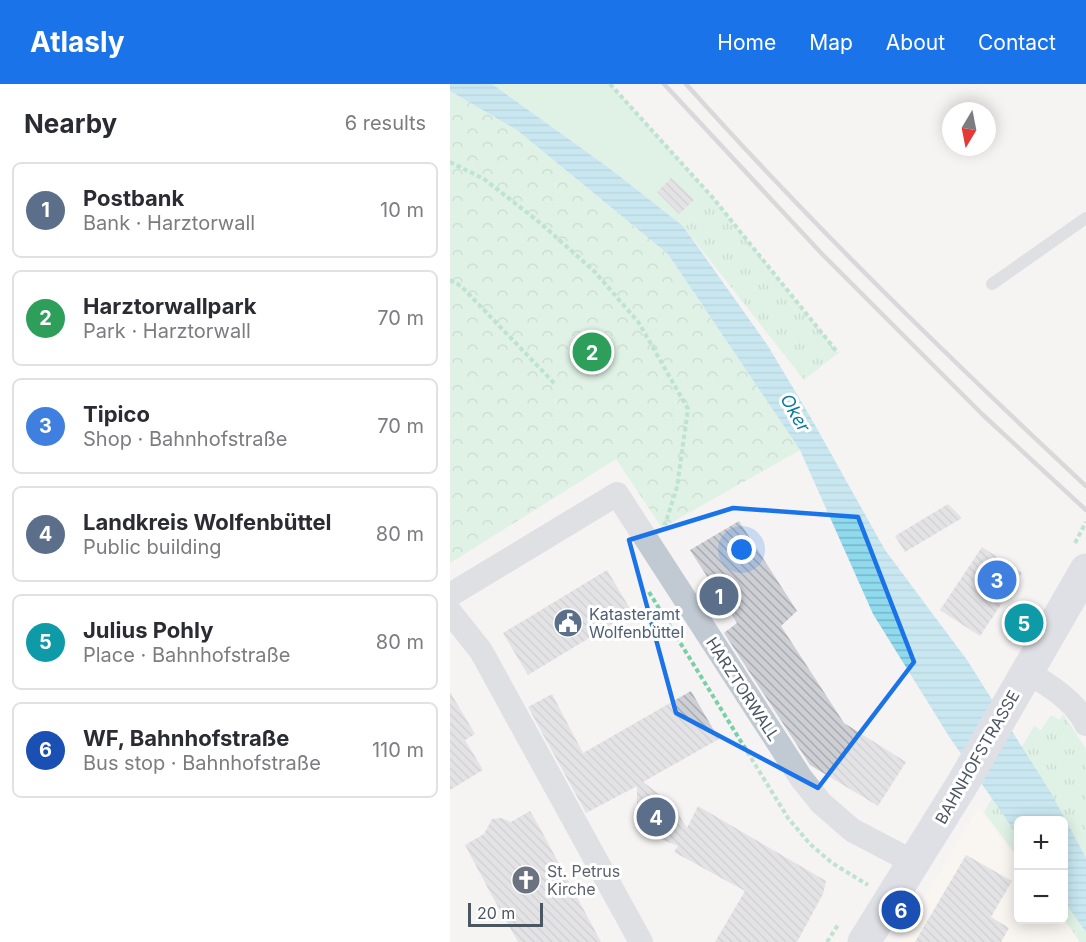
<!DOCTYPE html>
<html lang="en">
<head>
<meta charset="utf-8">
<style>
	:root { --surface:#fff; --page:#f7f7f7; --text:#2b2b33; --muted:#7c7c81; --line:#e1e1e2; --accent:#1a73e8 }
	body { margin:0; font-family:Inter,sans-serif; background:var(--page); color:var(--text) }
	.controls { position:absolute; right:18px; bottom:18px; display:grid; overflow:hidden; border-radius:9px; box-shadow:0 3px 15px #0003 }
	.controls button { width:54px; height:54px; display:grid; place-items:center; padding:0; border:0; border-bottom:2px solid var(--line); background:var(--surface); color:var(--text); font:30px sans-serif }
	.compass { position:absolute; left:492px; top:18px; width:54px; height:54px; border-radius:50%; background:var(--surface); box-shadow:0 3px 15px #0003; rotate:190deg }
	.scale { position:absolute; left:18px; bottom:15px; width:75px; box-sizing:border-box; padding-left:6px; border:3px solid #4a5661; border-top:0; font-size:16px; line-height:21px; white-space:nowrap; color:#4a5661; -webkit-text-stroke:4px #fff; paint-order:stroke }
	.you { position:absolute; left:292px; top:466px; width:21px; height:21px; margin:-15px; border:4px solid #fff; border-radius:50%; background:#1a73e8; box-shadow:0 0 0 9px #1a73e833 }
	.badge { display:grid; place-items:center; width:39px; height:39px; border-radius:50%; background:var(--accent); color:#fff; font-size:20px; font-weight:700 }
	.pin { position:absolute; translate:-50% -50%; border:3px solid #fff; box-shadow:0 2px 6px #0006 }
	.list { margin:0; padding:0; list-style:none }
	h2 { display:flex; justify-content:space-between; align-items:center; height:78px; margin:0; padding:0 24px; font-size:26px }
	h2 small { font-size:20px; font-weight:400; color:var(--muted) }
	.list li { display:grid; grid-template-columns:39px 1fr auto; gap:18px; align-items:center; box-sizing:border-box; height:96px; margin:0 12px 12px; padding:0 12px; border:2px solid var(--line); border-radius:9px }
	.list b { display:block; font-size:22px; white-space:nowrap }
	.list p { margin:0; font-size:20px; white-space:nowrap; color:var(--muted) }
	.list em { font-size:20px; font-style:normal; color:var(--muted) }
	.map { position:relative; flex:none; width:636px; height:858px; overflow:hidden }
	header { display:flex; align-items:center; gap:36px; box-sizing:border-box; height:84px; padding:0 30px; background:var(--accent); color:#fff }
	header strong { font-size:28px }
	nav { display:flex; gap:33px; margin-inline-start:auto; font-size:21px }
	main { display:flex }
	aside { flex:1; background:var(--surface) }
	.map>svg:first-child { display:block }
</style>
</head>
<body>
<header>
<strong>Atlasly</strong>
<nav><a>Home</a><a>Map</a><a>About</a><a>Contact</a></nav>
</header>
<main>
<aside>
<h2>Nearby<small>6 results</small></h2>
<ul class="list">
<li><span class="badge" style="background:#5c6f8a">1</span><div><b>Postbank</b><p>Bank · Harztorwall</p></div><em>10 m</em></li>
<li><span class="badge" style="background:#2e9e5b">2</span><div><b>Harztorwallpark</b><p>Park · Harztorwall</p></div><em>70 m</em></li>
<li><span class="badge" style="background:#3f7fe0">3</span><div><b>Tipico</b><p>Shop · Bahnhofstraße</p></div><em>70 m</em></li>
<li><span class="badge" style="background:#5c6f8a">4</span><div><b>Landkreis Wolfenbüttel</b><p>Public building</p></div><em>80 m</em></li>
<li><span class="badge" style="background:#0f9aa8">5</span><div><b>Julius Pohly</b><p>Place · Bahnhofstraße</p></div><em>80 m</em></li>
<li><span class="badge" style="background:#1a4fb4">6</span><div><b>WF, Bahnhofstraße</b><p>Bus stop · Bahnhofstraße</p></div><em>110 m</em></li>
</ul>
</aside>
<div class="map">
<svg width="636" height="858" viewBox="0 0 636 858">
	<defs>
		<pattern id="grass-tufts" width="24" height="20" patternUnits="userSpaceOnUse" patternTransform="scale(1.5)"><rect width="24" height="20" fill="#c3f1d5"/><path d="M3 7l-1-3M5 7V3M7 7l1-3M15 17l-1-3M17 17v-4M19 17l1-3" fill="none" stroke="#a0c6b0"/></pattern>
		<pattern id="forest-crowns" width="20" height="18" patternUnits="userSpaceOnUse" patternTransform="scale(1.5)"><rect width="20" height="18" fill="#c3f1d5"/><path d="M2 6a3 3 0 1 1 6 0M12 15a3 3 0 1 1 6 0" fill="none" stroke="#a0c6b0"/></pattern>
		<pattern id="water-rules" width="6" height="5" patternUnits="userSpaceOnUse" patternTransform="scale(1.5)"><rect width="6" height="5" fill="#90daee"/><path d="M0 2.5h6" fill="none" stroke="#78b4c4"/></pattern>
		<pattern id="building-back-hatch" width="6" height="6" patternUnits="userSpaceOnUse" patternTransform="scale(1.5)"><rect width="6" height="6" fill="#cdcfd5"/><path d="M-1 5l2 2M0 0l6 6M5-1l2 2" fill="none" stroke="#a8abb0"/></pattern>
	</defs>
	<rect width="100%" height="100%" fill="#f5f3f3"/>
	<!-- commercial -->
	<path fill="#fdf9ef" d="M528 723 568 776V836H613L630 858H448Z"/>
	<!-- grass -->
	<path fill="url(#grass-tufts)" d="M263 114 388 269 354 296 233 142Z
		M613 630 636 665V858H630L614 835V736H568V774L534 728 584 642 591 646 601 631 610 636Z"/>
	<!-- forest -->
	<path fill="url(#forest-crowns)" d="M0 7 67 46 218 170 350 366 212 444 166 375 0 479Z"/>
	<!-- garden -->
	<path fill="#c3f1d5" d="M42 0H160L263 114 233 142 159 84Z"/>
	<!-- water -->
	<path fill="url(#water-rules)" d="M0 0H42L159 84 233 142 318 262 361 334 435 466 517 576 601 709 636 774V848L614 817V736H568V752L500 654 423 530 350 366 218 170 67 46 0 7Z"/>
	<!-- building -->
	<path fill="url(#building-back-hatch)" d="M221 94 244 116 229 130 207 108Z
		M498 420 512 434 455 468 445 452Z
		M289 437 347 527 331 542 394 639 456 678 428 722 360 681 274 549 287 539 240 466Z
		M532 463 572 489 530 552 490 526Z
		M157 486 182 528 78 591 53 549Z
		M241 607 269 655 193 698 221 719 237 744 248 722 376 797 373 810 347 858H265L295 807 224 768 228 762 193 748 187 737V702L136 729 78 623 102 610 133 669Z
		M0 608 25 650 15 656 33 686 0 706Z
		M80 727 91 746 151 858H68L42 812 15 761 34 750 42 735 51 734 61 738Z
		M516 771 562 797 541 833 559 844 551 858H465Z"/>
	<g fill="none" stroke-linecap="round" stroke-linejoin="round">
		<!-- path -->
		<path stroke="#7ad0a6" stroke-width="4" stroke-dasharray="4.5 3" stroke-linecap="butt" d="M160 0 263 114 388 269
			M0 78 34 95 89 138 144 187 189 239 238 325 227 403 215 441
			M0 196 11 202 105 300
			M625 459 636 438
			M199 508 338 734 360 760 382 779 418 801
			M377 858 388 841"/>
		<!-- lane -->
		<path stroke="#c1cad2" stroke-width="12" d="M542 200 636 134"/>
		<!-- street -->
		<path stroke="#c1cad2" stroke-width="24" d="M0 511 167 410 351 694 371 719 402 746 463 778
			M0 528 31 567 191 858
			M577 588C599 601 625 617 636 640"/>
		<!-- secondary -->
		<path stroke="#c1cbd6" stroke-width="33" d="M414 858 513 699 636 486"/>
		<!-- rail -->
		<path stroke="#b5b8bd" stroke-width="4.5" d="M214 0 372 170 533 331 636 426
			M236 0C362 141 498 273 636 402"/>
	</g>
	<!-- marked area -->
	<path d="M0 0H636V858H0ZM283 424 408 433 464 578 368 704 226 629 179 456Z" fill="#f5f3f3" fill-opacity=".55" fill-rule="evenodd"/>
	<path fill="none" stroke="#1a73e8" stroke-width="4.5" stroke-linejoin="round" d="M283 424 408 433 464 578 368 704 226 629 179 456Z"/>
	<!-- icons -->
	<defs>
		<g id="civic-disc" transform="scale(1.5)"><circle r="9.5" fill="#5c6f8a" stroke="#fff"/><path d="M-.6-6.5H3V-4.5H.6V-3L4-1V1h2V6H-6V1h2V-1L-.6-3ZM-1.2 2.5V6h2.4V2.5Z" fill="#fff"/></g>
		<g id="church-disc" transform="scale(1.5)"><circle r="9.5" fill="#6b7280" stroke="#fff"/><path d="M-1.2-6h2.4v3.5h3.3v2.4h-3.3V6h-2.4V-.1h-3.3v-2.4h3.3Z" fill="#fff"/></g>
	</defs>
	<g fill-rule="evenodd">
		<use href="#civic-disc" x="118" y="539"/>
		<use href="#church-disc" x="76" y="796"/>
	</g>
	<g text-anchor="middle" stroke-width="6" stroke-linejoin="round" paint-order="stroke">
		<!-- service labels -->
		<g font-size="16" fill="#4e5e75" stroke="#fff" text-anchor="start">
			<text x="139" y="536">Katasteramt<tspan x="139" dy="18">Wolfenbüttel</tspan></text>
		</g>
		<!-- street labels -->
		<g font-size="16" fill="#4a5661" stroke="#fff">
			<text transform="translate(293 605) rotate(57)" y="6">HARZTORWALL</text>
			<text transform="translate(527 673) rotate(-60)" y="6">BAHNHOFSTRASSE</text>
		</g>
		<!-- worship labels -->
		<g font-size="16" fill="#5b616d" stroke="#fff" text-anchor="start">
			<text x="97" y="793">St. Petrus<tspan x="97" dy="18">Kirche</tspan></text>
		</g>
		<!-- water labels -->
		<g font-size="18" font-style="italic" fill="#0c7c9b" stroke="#fff">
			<text transform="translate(345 329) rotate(60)" y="6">Oker</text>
		</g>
	</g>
</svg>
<div class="controls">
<button>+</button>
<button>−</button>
</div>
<svg class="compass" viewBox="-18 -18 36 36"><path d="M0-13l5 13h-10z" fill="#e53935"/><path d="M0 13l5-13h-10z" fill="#7c7c81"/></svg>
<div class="scale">20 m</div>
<div class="you"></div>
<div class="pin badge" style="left:269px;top:512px;background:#5c6f8a">1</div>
<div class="pin badge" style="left:142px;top:268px;background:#2e9e5b">2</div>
<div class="pin badge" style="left:547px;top:496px;background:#3f7fe0">3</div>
<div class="pin badge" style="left:206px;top:733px;background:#5c6f8a">4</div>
<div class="pin badge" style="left:574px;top:539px;background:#0f9aa8">5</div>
<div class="pin badge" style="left:451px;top:826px;background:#1a4fb4">6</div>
</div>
</main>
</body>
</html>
